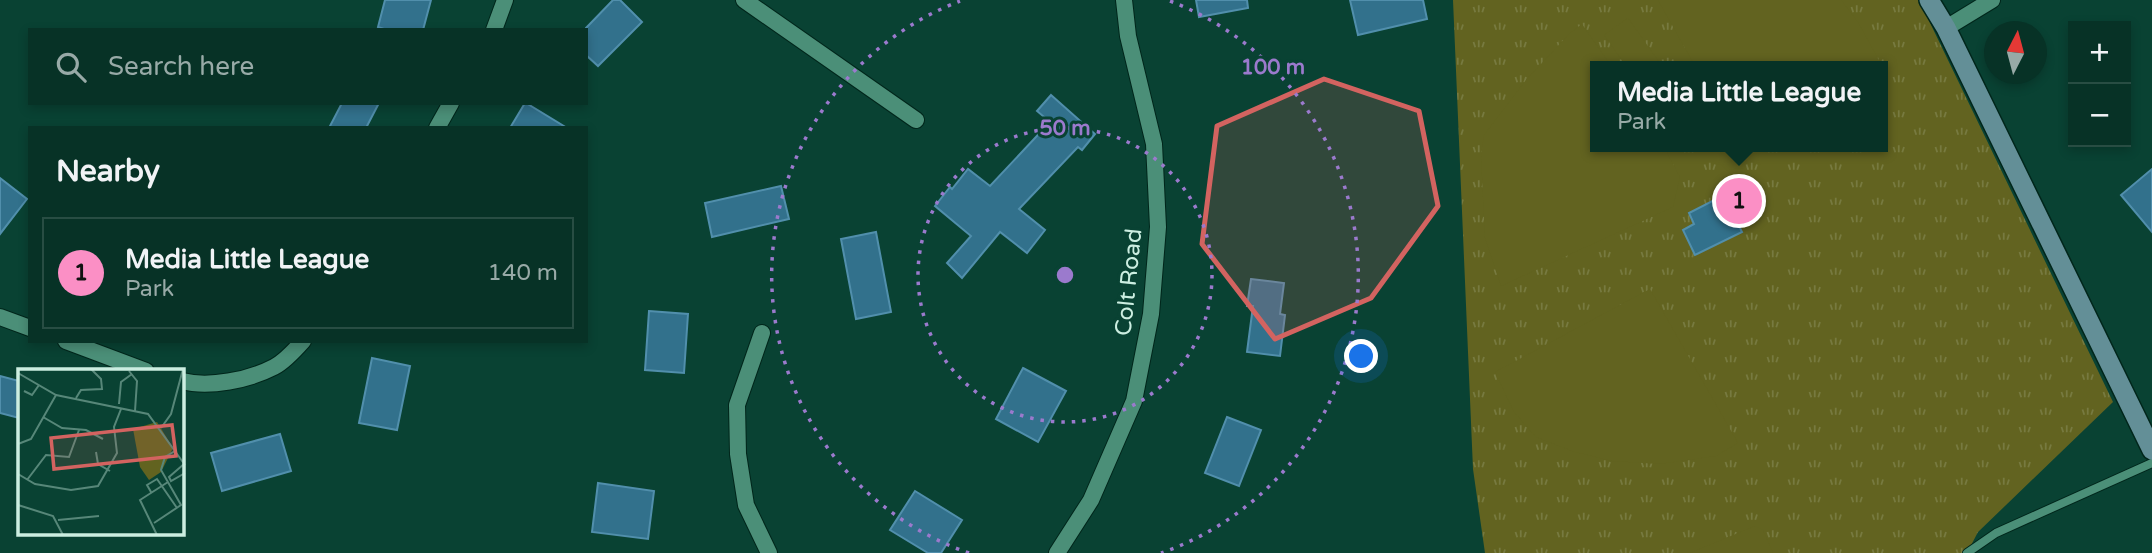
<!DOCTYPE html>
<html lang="en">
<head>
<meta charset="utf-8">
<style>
	:root { --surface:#073226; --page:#103a2e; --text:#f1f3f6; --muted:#98aaa7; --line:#284d43; --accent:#fb8fc5 }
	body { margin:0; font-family:"Varela Round",sans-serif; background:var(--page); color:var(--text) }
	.controls { position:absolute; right:21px; top:21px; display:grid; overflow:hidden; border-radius:0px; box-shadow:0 4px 10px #0003 }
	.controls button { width:63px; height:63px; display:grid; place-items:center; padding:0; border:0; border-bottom:2px solid var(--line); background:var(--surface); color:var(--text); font:35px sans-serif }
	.compass { position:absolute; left:1984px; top:21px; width:63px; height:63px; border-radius:50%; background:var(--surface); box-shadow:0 4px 10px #0003; rotate:6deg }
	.you { position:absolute; left:1362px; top:357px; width:24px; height:24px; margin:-18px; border:5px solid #fff; border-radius:50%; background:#1a73e8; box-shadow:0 0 0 10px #1a73e833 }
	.badge { display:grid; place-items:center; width:46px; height:46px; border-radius:50%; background:var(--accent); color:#111; font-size:23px; font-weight:700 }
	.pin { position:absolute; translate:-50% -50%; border:4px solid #fff; box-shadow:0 2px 7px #0006 }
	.popup { position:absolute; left:1590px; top:61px; width:298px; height:91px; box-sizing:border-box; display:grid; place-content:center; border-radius:0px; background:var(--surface); filter:drop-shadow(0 2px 5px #0005); font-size:23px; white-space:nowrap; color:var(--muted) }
	.popup b { font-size:26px; color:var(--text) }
	.popup::after { content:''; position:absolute; left:50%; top:100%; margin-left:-14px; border:14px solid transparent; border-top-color:var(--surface) }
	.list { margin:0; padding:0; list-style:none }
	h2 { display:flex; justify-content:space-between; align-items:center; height:91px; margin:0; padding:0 28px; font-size:30px }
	h2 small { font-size:23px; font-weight:400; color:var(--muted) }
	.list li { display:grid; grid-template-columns:46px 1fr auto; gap:21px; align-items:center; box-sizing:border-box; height:112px; margin:0 14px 14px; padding:0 14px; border:2px solid var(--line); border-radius:0px }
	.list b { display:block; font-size:26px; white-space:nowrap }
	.list p { margin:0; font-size:23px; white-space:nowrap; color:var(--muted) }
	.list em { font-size:23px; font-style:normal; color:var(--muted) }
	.icon { flex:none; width:38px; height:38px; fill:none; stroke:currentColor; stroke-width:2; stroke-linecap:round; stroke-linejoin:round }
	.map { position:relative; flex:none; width:2152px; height:553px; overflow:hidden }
	.search { position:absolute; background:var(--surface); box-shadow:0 4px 10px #0003; left:28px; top:28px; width:560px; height:77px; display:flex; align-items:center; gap:18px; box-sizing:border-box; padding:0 24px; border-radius:0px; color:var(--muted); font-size:26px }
	.panel { position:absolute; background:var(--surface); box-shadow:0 4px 10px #0003; left:28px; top:126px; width:560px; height:217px; border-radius:0px }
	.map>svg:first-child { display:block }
</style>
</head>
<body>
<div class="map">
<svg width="2152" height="553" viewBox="0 0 2152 553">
	<defs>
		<pattern id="grass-tufts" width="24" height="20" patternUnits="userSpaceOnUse" patternTransform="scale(1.75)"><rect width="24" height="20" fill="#626320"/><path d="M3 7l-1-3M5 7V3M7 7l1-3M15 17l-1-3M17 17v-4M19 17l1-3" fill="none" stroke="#777a40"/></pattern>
	</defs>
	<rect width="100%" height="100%" fill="#094233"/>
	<!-- grass -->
	<path fill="url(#grass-tufts)" fill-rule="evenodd" d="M1453 0H1919L2113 402 1978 532 1967 553H1485L1473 469ZM1596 66H1882V147H1596Z"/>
	<!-- garden -->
	<path fill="#626320" d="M1658 0H1841L1858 22 1882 66H1695Z
		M1628 18 1662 66H1626L1604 35Z
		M1582 24 1611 66H1596V147H1664L1680 177 1673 207 1501 286 1485 238 1481 156 1484 135 1526 80 1569 34Z
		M1650 289 1738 443 1716 456 1659 464 1612 461 1575 452 1536 437 1514 412 1495 372Z
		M1755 526 1763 530 1773 553H1690Z"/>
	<!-- building -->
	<path fill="#32718c" stroke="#518fac" stroke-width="2" d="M385 0H431L423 30H387L378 27Z
		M613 0H620L642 22 598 66 586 55V28Z
		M1196 0H1247L1248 8 1199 17Z
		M1350 0H1423L1427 19 1358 35Z
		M1051 95 1095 134 1082 150 1078 147 1019 209 1045 230 1027 253 1000 232 962 278 947 263 971 236 935 206 950 187 952 189 968 169 990 186 1050 122 1037 111Z
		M342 103H379L366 128H329Z
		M525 103H526L567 128H510Z
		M2152 169V232L2121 195Z
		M0 178 27 199 0 234Z
		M781 186 789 219 712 237 705 203Z
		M1724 195 1742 232 1695 255 1683 230 1694 224 1689 213Z
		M876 232 891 312 856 319 841 239Z
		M1251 279 1284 283 1280 314 1285 315 1280 356 1247 352 1253 306H1247Z
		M649 311 688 314 684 373 645 370Z
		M372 358 410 366 397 430 359 423Z
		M1023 368 1066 391 1038 442 996 419Z
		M0 376 19 381V418L0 413Z
		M1227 417 1261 430 1239 486 1205 473Z
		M280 434 291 471 222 491 211 453Z
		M598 483 654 491 648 539 592 532Z
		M915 491 962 520 941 553H928L890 530Z"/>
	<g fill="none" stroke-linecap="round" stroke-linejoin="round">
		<!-- service casing -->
		<g stroke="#01261b" stroke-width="10">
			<path id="service" d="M1967 553 1996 533 2152 463"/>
		</g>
		<!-- minor casing -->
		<g stroke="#01261b" stroke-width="18">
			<path id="minor" d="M744 0 916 120
				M1946 28 1992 0
				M494 30 505 0
				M437 128 451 103
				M0 317 30 328
				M762 333 737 405 738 454 746 505 769 553
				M66 341 146 371
				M182 381C209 388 249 380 274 367 284 362 295 350 303 341
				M1057 553 1091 500 1134 401 1151 314 1158 227 1154 144 1128 36 1124 0"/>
		</g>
		<!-- secondary casing -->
		<g stroke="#01261b" stroke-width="22">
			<path id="secondary" d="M1929 0 1946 28 2152 450"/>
		</g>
		<!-- service -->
		<use href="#service" stroke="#4b8f78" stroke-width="8"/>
		<!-- minor -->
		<use href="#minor" stroke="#4b8f78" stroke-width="16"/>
		<!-- secondary -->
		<use href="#secondary" stroke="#638f97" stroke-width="19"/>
	</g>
	<!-- marked area -->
	<path fill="#d36360" fill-opacity="0.2" stroke="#d36360" stroke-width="5" stroke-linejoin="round" d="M1324 79 1419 111 1438 206 1371 298 1275 339 1202 244 1217 126Z"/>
	<!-- distance rings -->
	<g fill="none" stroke="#9b7acd" stroke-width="3.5" stroke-dasharray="3.5 7">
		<circle cx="1065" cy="275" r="147"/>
		<path d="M969 553A294 294 0 0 1 960 1M1170 1A294 294 0 0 1 1161 553"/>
	</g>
	<g text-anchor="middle" stroke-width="6" stroke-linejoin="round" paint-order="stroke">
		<!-- street labels -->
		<g font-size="23" fill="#cceee1" stroke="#094233">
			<text transform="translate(1128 282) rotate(-84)" y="8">Colt Road</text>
		</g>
	</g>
	<!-- overview -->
	<g transform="translate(18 369)">
		<rect width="166" height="166" fill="#094233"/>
		<path d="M139 53 155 79 143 103 131 111 122 98 115 60Z" fill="#626320"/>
		<path fill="none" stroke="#578779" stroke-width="2" d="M111 2 119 12 117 42M0 4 38 26 130 45 167 96M6 22 14 26 21 16M58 29 63 21 84 20 83 10 73 0M101 35 103 13 114 5M25 48 44 59 68 61 85 70M143 59 153 45 165 0M0 75 13 70 38 26M78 83 80 95 92 102M166 95 151 108 153 112 167 104M0 105 17 115 53 121 80 117 99 84 96 58 103 40M9 111 28 86 51 88 61 61M133 123 129 116 139 110 159 139M0 136 35 147 45 166M40 151 81 147M136 154 163 136 143 101 147 88 157 82M139 166 122 131 150 113"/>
		<path fill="#d36360" fill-opacity="0.15" stroke="#d36360" stroke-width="3.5" d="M154 56 158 87 36 100 33 69Z"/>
		<rect width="166" height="166" fill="none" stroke="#cceee1" stroke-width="3.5"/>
	</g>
	<circle cx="1065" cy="275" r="10" fill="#9b7acd" stroke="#094233" stroke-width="3.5"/>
	<g font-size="21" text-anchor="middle" font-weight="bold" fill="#9b7acd" stroke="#094233" stroke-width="6" stroke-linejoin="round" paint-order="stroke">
		<text x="1273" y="74">100 m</text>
		<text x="1065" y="135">50 m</text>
	</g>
</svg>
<div class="controls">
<button>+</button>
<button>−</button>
</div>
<svg class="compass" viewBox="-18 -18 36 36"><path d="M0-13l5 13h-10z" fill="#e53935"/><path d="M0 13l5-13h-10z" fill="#98aaa7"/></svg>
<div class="you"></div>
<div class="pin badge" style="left:1739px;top:201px">1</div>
<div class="popup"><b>Media Little League</b>Park</div>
<div class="search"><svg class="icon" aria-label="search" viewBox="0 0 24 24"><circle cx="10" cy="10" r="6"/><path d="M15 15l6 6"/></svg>Search here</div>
<section class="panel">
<h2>Nearby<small></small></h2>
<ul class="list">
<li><span class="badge">1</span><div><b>Media Little League</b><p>Park</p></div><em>140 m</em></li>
</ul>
</section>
</div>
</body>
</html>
